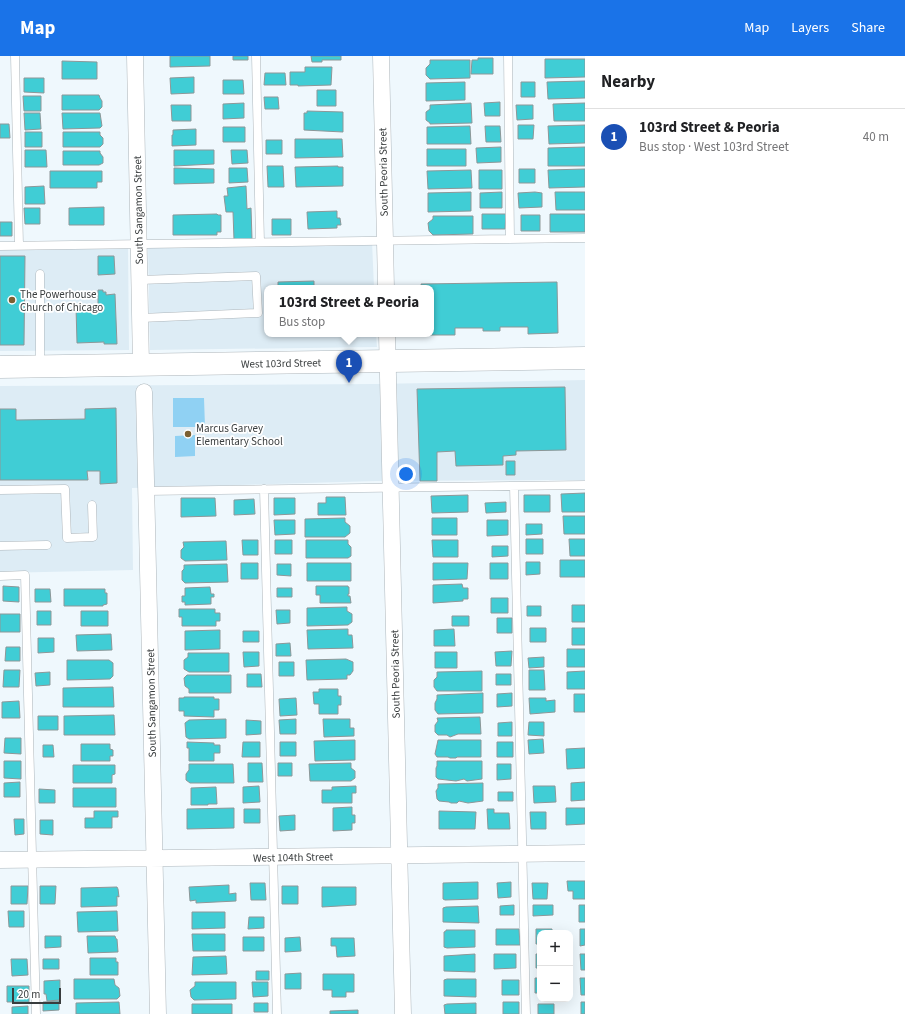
<!DOCTYPE html>
<html lang="en">
<head>
<meta charset="utf-8">
<style>
	:root { --surface:#fff; --page:#f2f2f2; --text:#202124; --muted:#757577; --line:#e0e0e0; --accent:#1a73e8 }
	body { margin:0; font-family:"Source Sans 3",sans-serif; background:var(--page); color:var(--text) }
	.controls { position:absolute; right:12px; bottom:12px; display:grid; overflow:hidden; border-radius:8px; box-shadow:0 4px 16px #0002 }
	.controls button { width:36px; height:36px; display:grid; place-items:center; padding:0; border:0; border-bottom:1px solid var(--line); background:var(--surface); color:var(--text); font:20px sans-serif }
	.scale { position:absolute; left:12px; bottom:10px; width:49px; box-sizing:border-box; padding-left:4px; border:2px solid #393d3e; border-top:0; font-size:11px; line-height:14px; white-space:nowrap; color:#393d3e; -webkit-text-stroke:3px #fff; paint-order:stroke }
	.you { position:absolute; left:406px; top:418px; width:14px; height:14px; margin:-10px; border:3px solid #fff; border-radius:50%; background:#1a73e8; box-shadow:0 0 0 6px #1a73e833 }
	.badge { display:grid; place-items:center; width:26px; height:26px; border-radius:50%; background:var(--accent); color:#fff; font-size:13px; font-weight:700 }
	.pin { position:absolute; translate:-50% -33px; filter:drop-shadow(0 1px 2px #0008) }
	.pin::after { content:''; position:absolute; top:21px; width:14px; height:12px; background:inherit; clip-path:polygon(0 0,100% 0,50% 100%) }
	.popup { position:absolute; left:264px; top:229px; width:170px; height:52px; box-sizing:border-box; display:grid; place-content:center; border-radius:8px; background:var(--surface); filter:drop-shadow(0 1px 3px #0005); font-size:13px; white-space:nowrap; color:var(--muted) }
	.popup b { font-size:15px; color:var(--text) }
	.popup::after { content:''; position:absolute; left:50%; top:100%; margin-left:-8px; border:8px solid transparent; border-top-color:var(--surface) }
	.list { margin:0; padding:0; list-style:none }
	h2 { display:flex; justify-content:space-between; align-items:center; height:52px; margin:0; padding:0 16px; font-size:17px }
	h2 small { font-size:13px; font-weight:400; color:var(--muted) }
	.list li { display:grid; grid-template-columns:26px 1fr auto; gap:12px; align-items:center; box-sizing:border-box; height:56px; padding:0 16px; border-top:1px solid var(--line) }
	.list b { display:block; font-size:15px; white-space:nowrap }
	.list p { margin:0; font-size:13px; white-space:nowrap; color:var(--muted) }
	.list em { font-size:13px; font-style:normal; color:var(--muted) }
	.map { position:relative; flex:none; width:585px; height:958px; overflow:hidden }
	header { display:flex; align-items:center; gap:24px; box-sizing:border-box; height:56px; padding:0 20px; background:var(--accent); color:#fff }
	header strong { font-size:19px }
	nav { display:flex; gap:22px; margin-inline-start:auto; font-size:14px }
	main { display:flex }
	aside { flex:1; background:var(--surface) }
	.map>svg:first-child { display:block }
</style>
</head>
<body>
<header>
<strong>Map</strong>
<nav><a>Map</a><a>Layers</a><a>Share</a></nav>
</header>
<main>
<div class="map">
<svg width="585" height="958" viewBox="0 0 585 958">
	<rect width="100%" height="100%" fill="#eff8fd"/>
	<!-- built -->
	<path fill="#ddecf5" d="M372 185 374 232H267V278H376L377 291 150 294 148 188Z
		M128 188 129 294 0 295V190Z
		M585 324V424L377 425 132 432 133 514 0 517V330L375 328Z"/>
	<!-- green -->
	<path fill="#90d1f3" d="M173 342H204L205 371H173Z
		M195 379V400L175 401V380Z"/>
	<!-- building -->
	<path fill="#40cdd5" stroke="#8d9798" d="M170 0H210V10L170 11Z
		M233 0H248V4H233Z
		M311 0H341V4H322V6H312Z
		M478 2H493V18H471L472 4H478Z
		M545 3H585V21L545 22Z
		M430 4H470V22L430 23 426 19V12L430 8Z
		M62 5 97 6V23H62Z
		M305 11H332L331 29 298 30V29H290V16H305Z
		M265 17H285L286 29H264Z
		M194 21V37L171 38 170 22Z
		M24 22H44V37L24 36Z
		M223 24H243L244 38H223Z
		M585 25V42L548 43 547 26Z
		M465 26V44L426 45V27Z
		M521 26H535V41H521Z
		M317 34H336V50H317Z
		M62 39H99L100 42 102 45V51L99 54H62Z
		M23 40H41V55H24Z
		M264 41H278L279 53H265Z
		M500 46V60H485L484 47Z
		M244 47V62L223 63V48Z
		M471 47 472 67 430 68V67L426 64V56L430 53V49Z
		M585 47V65H554L553 48Z
		M171 49H191V65H172Z
		M516 49H533V63L517 64Z
		M307 55 343 56V76L304 74V57H307Z
		M24 57H40L41 73 25 74Z
		M62 57H100L102 70 100 72 63 73Z
		M0 68H9L10 82H0Z
		M518 69H534L533 83H518Z
		M585 69V87L549 88 548 70Z
		M470 70 471 88H427V71Z
		M485 70H500L501 86H486Z
		M223 71H245V86H223Z
		M196 73V89L172 90V79H173V74Z
		M25 76H42V91H25Z
		M63 76H100V79L103 82V88L100 91H63Z
		M295 83H342L343 101 295 102Z
		M266 84H282V98H266Z
		M501 91V106L477 107 476 92Z
		M585 91V110H548V92Z
		M427 93H466V110H427Z
		M25 94H46L47 111H25Z
		M174 94H214V108L174 110Z
		M231 94H247L248 107 232 108Z
		M63 95H100V97L103 101V107L99 109H63Z
		M267 110H283L284 131H268Z
		M338 110V111H343V130L296 131 295 111Z
		M174 112 214 113V127L174 128Z
		M229 112H247L248 126 229 127Z
		M519 113H535V127H519Z
		M585 113V131L549 132 548 114Z
		M471 114 472 132 428 133 427 115Z
		M479 114H502V133H479Z
		M50 115H102V126H97V132H50Z
		M44 130 45 148H25V131Z
		M246 130 247 153 251 152 252 183 234 184 233 156H226L224 140H228L227 132Z
		M471 136V155L428 156V137Z
		M502 136V152H480V137Z
		M535 136 542 137V151L519 152 518 137Z
		M555 136H585V154H556Z
		M104 151V169H69V152Z
		M24 152H40V168H25Z
		M337 155V162H340L341 169H337V172L308 173 307 156Z
		M217 158 218 159H221V176H217V179H173V159Z
		M482 158H506L505 173H482Z
		M550 158H585V176H550Z
		M521 159H540V175H521Z
		M433 160H473V178L433 179 429 175 428 167 433 163Z
		M272 163H291V179H272Z
		M0 166H12V180H0Z
		M0 200H25L24 289H0Z
		M98 200H114L115 218 98 219Z
		M314 225V232H278V226Z
		M557 226 558 277 528 278V271H500V275H483V272H455V279H422V278H431V232H422L421 228Z
		M98 234H103V236H106V239L115 238 117 288H104V286L77 287 76 251H98Z
		M565 331 566 394 516 395V399L503 400V409L456 410 455 395 437 396V425H420L417 333Z
		M116 352 117 427 100 428V415H87L88 424H0V353H16V364L85 363V353Z
		M506 405H515V419H506Z
		M585 437V456H562L561 438Z
		M468 439V456L432 457 431 440Z
		M524 439H550V456H524Z
		M326 441H345L346 459H318V447H326Z
		M181 442H215L216 460 181 461Z
		M274 442H295V458L274 459Z
		M254 443 255 458 234 459V444Z
		M506 446V456L486 457 485 447Z
		M563 460H585V478H564Z
		M345 462V466L350 470V477L345 481H305V463Z
		M432 462H457V479H432Z
		M274 464H295V478L275 479Z
		M487 464H508V479L487 480Z
		M526 468H542V478L526 479Z
		M526 483H543V498H526Z
		M569 483H585V500H570Z
		M242 484H258V499H243Z
		M275 484H292V498H275Z
		M306 484H348V488L351 491V500L348 502H306Z
		M432 484H458V501H433Z
		M226 485 227 504 185 505 181 502V494L184 491 183 486Z
		M492 490H508V500L492 501Z
		M560 504H585V521H560Z
		M526 506H540V518L526 519Z
		M241 507H258V523H241Z
		M307 507H351V525H307Z
		M433 507H468L467 523 433 524Z
		M490 507H508V523H490Z
		M227 508 228 526 185 527 182 524V515L184 513V509Z
		M277 508H291V520L277 519Z
		M462 528 463 532H468V543H463V545L433 547V529Z
		M3 530 19 531V546L3 545Z
		M316 530H348V531H349V538H348V540H350L351 547H320V539H316Z
		M210 531 211 538H214V541H211V548L185 549V546H182V540H185V532Z
		M277 532H292V541H277Z
		M35 533H50L51 546H35Z
		M64 533H105V537H107V548L103 549V550H64Z
		M491 542H508V557H491Z
		M572 549H585V566H572Z
		M527 550H541V560H527Z
		M347 551V555L352 558V566L348 569 307 570V552Z
		M179 553H215V557H220V565H216V570H182V561H179Z
		M276 554H290V567L277 568Z
		M37 555H51V569H37Z
		M81 555H108V570H81Z
		M0 558H20V576H0Z
		M452 560H469V570H452Z
		M497 562H512V577H497Z
		M530 572H546V586H530Z
		M572 572H585V589H572Z
		M348 573V579H352L353 592 308 593 307 574Z
		M454 573 455 590H434V574Z
		M220 574V593L185 594V575Z
		M243 575H259V586H243Z
		M111 578 112 594 77 595 76 579Z
		M38 582H54V596L38 597Z
		M290 587 291 600H276V588Z
		M6 591H20V605H5Z
		M567 593H585V611H567Z
		M512 595 511 610H496L495 596Z
		M243 596H259V610L244 611Z
		M435 596H457V612H435Z
		M188 597H229V616H189L184 613V604L188 601Z
		M544 601V611L529 612 528 602Z
		M346 603 353 606V615L350 619H347V623L307 624 306 604Z
		M67 604H109L113 607V620L110 623 67 624Z
		M279 606H294V620H279Z
		M4 614H20L19 631H3Z
		M529 614H544L545 634H529Z
		M482 615V635H437L434 631V624L437 621V616Z
		M585 615V633H567V616Z
		M50 616V629L36 630 35 617Z
		M247 618H261L262 631H247Z
		M496 618H511V629H496Z
		M187 619H231V637H189V633L185 630 184 622Z
		M113 631 114 651H63V632Z
		M319 633H338V640H341V649H338V658H319V648H314L313 636H319Z
		M483 637V657L438 658 435 654V647L437 643V639Z
		M512 637V650L497 651V638Z
		M574 638H585V656H574Z
		M184 641H214V643H219V654H214V661L184 660V655H179V642H184Z
		M296 642 297 659 280 660 279 643Z
		M529 642H546V645L555 644V656L530 658Z
		M19 645 20 662H2V646Z
		M114 659 115 679H64V660Z
		M38 660H58V674H38Z
		M480 661 481 678H458L450 681 447 679H438L435 676V669L438 665 437 662Z
		M226 663V682L189 683 186 681 185 667 189 664Z
		M296 663V678H280L279 664Z
		M323 663H350V672H354V680L324 681Z
		M246 664 261 665V678L246 679Z
		M512 666V680H498V667Z
		M529 666H544V680L528 679Z
		M5 682H21V698L4 697Z
		M543 683 544 697 529 698 528 684Z
		M355 684V704L315 705 314 685Z
		M438 684H481V701H457L456 702H450L448 701H437L435 698Z
		M187 686 214 687V689H220V697H214V705H189V692H187Z
		M243 686H260V701H242Z
		M280 686H296V700H280Z
		M497 686H513V701H497Z
		M81 688H110V693L113 694V700H110V705H81Z
		M43 689H53L54 701H43Z
		M585 692V712L567 713 566 693Z
		M4 705H21V723L4 722Z
		M437 705H482V723L467 725 464 723 456 725 438 723 436 721V712L437 710Z
		M248 707H262L263 726H248Z
		M278 707H292V720H278Z
		M351 707V712L355 715V722L351 725H310L309 708Z
		M189 708H233L234 727H190L186 724V718L189 714Z
		M497 708H511V723L497 724Z
		M73 709H115V718L112 719V727H73Z
		M20 726V741H4V727Z
		M585 726V744L571 745V727Z
		M483 727V745L468 747 459 745 457 747H451L449 746 439 745 437 743 436 735 438 732V728Z
		M259 730 260 746 243 747V731Z
		M356 730V737H352V747H322V734H332V731Z
		M533 730H555L556 746 534 747Z
		M216 731 217 748H208V749H191V732Z
		M73 732H116V751H73Z
		M39 733 55 734V747H39Z
		M498 736H513V745H498Z
		M352 751V759H355V767H352V774L333 775V752Z
		M234 752V772L187 773V753Z
		M566 752H585V768L566 769Z
		M244 753H260V767H244Z
		M487 753H494V757H509L510 773H488Z
		M94 755H118V761H112V772H85V762H94Z
		M439 755 476 756 475 773H439Z
		M530 756H546V773H531Z
		M295 759V774L280 775 279 760Z
		M14 763H24V778L15 779Z
		M40 764H53V779L40 778Z
		M567 825H585V843H573V835H568Z
		M478 826V843L445 844 443 843V827Z
		M511 826V841L498 842 497 827Z
		M250 827H265L266 844H251Z
		M532 827H548L547 843H533Z
		M229 829V838L236 837V845L196 847V844L190 845 189 831Z
		M11 830H28L27 848H11Z
		M40 830H56L55 848H40Z
		M282 830H298V848H282Z
		M117 831 118 833 119 841 117 840V850L81 851V832Z
		M322 831H356V849L322 851Z
		M514 849V859H500V850Z
		M533 849H553V859L533 860Z
		M579 849H585V866H579Z
		M478 850 479 867 443 866V852L446 851Z
		M8 855H24V871H9Z
		M117 855 118 875 78 876 77 856Z
		M192 856H225V872L192 873Z
		M249 861H264V872L248 873Z
		M496 873H519L520 889H496Z
		M536 873H552V877H540V888H536Z
		M580 873H585V889L580 890Z
		M446 874H475V891L447 892 444 891V876L446 875Z
		M192 878H225V895H193Z
		M45 880H61V891L45 892Z
		M87 880H115L116 883H117L118 896 88 897Z
		M243 881H264V895H243Z
		M300 881 301 895 285 896V882Z
		M331 882H354L355 900 337 901 336 890H331Z
		M475 898V916L444 915V900Z
		M494 898H516V912L494 913Z
		M536 898H540V912H536Z
		M580 898H585V914H581Z
		M226 900 227 918 192 919 193 901Z
		M90 902H116V906H118V919H90Z
		M11 903H27L28 919 12 920Z
		M43 903H59V913H43Z
		M256 915H269V924H256Z
		M301 917V933H285V918Z
		M323 918H354V936H346V941H332V934H323Z
		M535 922H540V937H535Z
		M580 922H585V939H581Z
		M74 923H114L115 929 119 932 120 940 117 943H74Z
		M447 923H476V941L444 940V924Z
		M60 924V944L47 945 46 938H44V925Z
		M502 924H519V939H502Z
		M195 926H236V943L194 944 191 941 190 934 195 930Z
		M252 926H268V940L253 941Z
		M7 930H29V946H7Z
		M59 945V954L43 955V946Z
		M119 946 120 958H76V947Z
		M503 946H519V958H503Z
		M581 946H585V958H581Z
		M254 947H268V956H254Z
		M476 947V958H445L444 949 447 948Z
		M192 948H232V958H192Z
		M538 948H554V958H538Z
		M28 950V958H12V951Z
		M358 954V958H330V955Z"/>
	<g fill="none" stroke-linecap="round" stroke-linejoin="round">
		<!-- lane casing -->
		<g stroke="#aeb6bb" stroke-width="9">
			<path id="lane" d="M15 0 19 189
				M256 0 260 186
				M508 0 510 183
				M0 190 585 182
				M40 218V309
				M140 224 256 220 258 257 141 262
				M514 430 526 958
				M264 433 277 958
				M0 434 65 433 67 482 93 481 92 449
				M146 435 585 429
				M0 490 47 489
				M0 520 25 519 36 958"/>
		</g>
		<!-- street casing -->
		<g stroke="#aeb6bb" stroke-width="17">
			<path id="street" d="M135 0 141 309
				M381 0 386 232
				M387 278 403 958
				M144 336 158 958
				M0 804 585 797"/>
		</g>
		<!-- secondary casing -->
		<g stroke="#aeb6bb" stroke-width="23">
			<path id="secondary" d="M0 311 585 302"/>
		</g>
		<!-- lane -->
		<use href="#lane" stroke="#fff" stroke-width="8"/>
		<!-- street -->
		<use href="#street" stroke="#fff" stroke-width="16"/>
		<!-- secondary -->
		<use href="#secondary" stroke="#fff" stroke-width="22"/>
	</g>
	<!-- markers -->
	<g fill="#7b6032" stroke="#fff" stroke-width="1.5">
		<circle cx="12" cy="244" r="4"/>
		<circle cx="188" cy="378" r="4"/>
	</g>
	<g text-anchor="middle" stroke-width="3.5" stroke-linejoin="round" paint-order="stroke">
		<!-- street labels -->
		<g font-size="11" fill="#393d3e" stroke="#fff">
			<text transform="translate(383 116) rotate(-91)" y="4">South Peoria Street</text>
			<text transform="translate(138 154) rotate(-91)" y="4">South Sangamon Street</text>
			<text transform="translate(281 307) rotate(-1)" y="4">West 103rd Street</text>
			<text transform="translate(395 618) rotate(-91)" y="4">South Peoria Street</text>
			<text transform="translate(151 647) rotate(-91)" y="4">South Sangamon Street</text>
			<text transform="translate(293 801) rotate(-1)" y="4">West 104th Street</text>
		</g>
		<!-- poi labels -->
		<g font-size="11" fill="#393d3e" stroke="#fff" text-anchor="start">
			<text x="20" y="242">The Powerhouse<tspan x="20" dy="13">Church of Chicago</tspan></text>
			<text x="196" y="376">Marcus Garvey<tspan x="196" dy="13">Elementary School</tspan></text>
		</g>
	</g>
</svg>
<div class="controls">
<button>+</button>
<button>−</button>
</div>
<div class="scale">20 m</div>
<div class="you"></div>
<div class="pin badge" style="left:349px;top:327px;background:#1a4fb4">1</div>
<div class="popup"><b>103rd Street &amp; Peoria</b>Bus stop</div>
</div>
<aside>
<h2>Nearby<small></small></h2>
<ul class="list">
<li><span class="badge" style="background:#1a4fb4">1</span><div><b>103rd Street &amp; Peoria</b><p>Bus stop · West 103rd Street</p></div><em>40 m</em></li>
</ul>
</aside>
</main>
</body>
</html>
